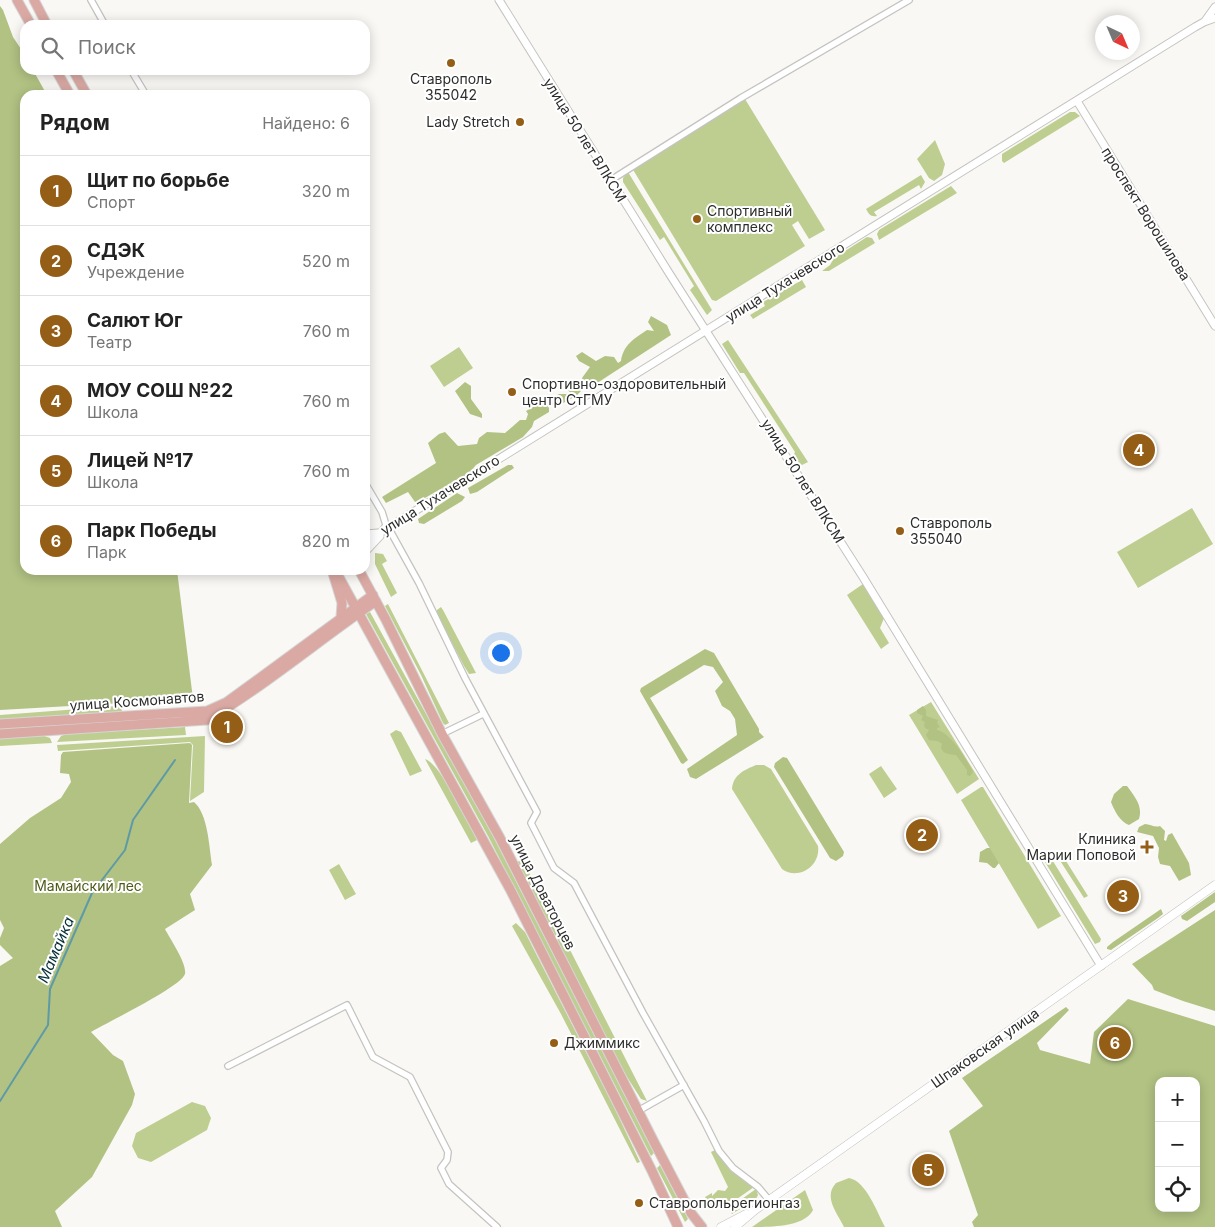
<!DOCTYPE html>
<html lang="ru">
<head>
<meta charset="utf-8">
<style>
	:root { --surface:#fff; --page:#f6f6f6; --text:#222; --muted:#767676; --line:#e0e0e0; --accent:#955e16 }
	body { margin:0; font-family:Inter,sans-serif; background:var(--page); color:var(--text) }
	.controls { position:absolute; right:15px; bottom:15px; display:grid; overflow:hidden; border-radius:10px; box-shadow:0 2px 12px #0003 }
	.controls button { width:45px; height:45px; display:grid; place-items:center; padding:0; border:0; border-bottom:1px solid var(--line); background:var(--surface); color:var(--text); font:25px sans-serif }
	.compass { position:absolute; left:1095px; top:15px; width:45px; height:45px; border-radius:50%; background:var(--surface); box-shadow:0 2px 12px #0003; rotate:136deg }
	.you { position:absolute; left:500px; top:652px; width:18px; height:18px; margin:-12px; border:4px solid #fff; border-radius:50%; background:#1a73e8; box-shadow:0 0 0 8px #1a73e833 }
	.badge { display:grid; place-items:center; width:32px; height:32px; border-radius:50%; background:var(--accent); color:#fff; font-size:16px; font-weight:700 }
	.pin { position:absolute; translate:-50% -50%; border:2px solid #fff; box-shadow:0 1px 5px #0006 }
	.list { margin:0; padding:0; list-style:none }
	h2 { display:flex; justify-content:space-between; align-items:center; height:65px; margin:0; padding:0 20px; font-size:21px }
	h2 small { font-size:16px; font-weight:400; color:var(--muted) }
	.list li { display:grid; grid-template-columns:32px 1fr auto; gap:15px; align-items:center; box-sizing:border-box; height:70px; padding:0 20px; border-top:1px solid var(--line) }
	.list b { display:block; font-size:19px; white-space:nowrap }
	.list p { margin:0; font-size:16px; white-space:nowrap; color:var(--muted) }
	.list em { font-size:16px; font-style:normal; color:var(--muted) }
	.icon { flex:none; width:28px; height:28px; fill:none; stroke:currentColor; stroke-width:2; stroke-linecap:round; stroke-linejoin:round }
	.map { position:relative; flex:none; width:1215px; height:1227px; overflow:hidden }
	.search { position:absolute; background:var(--surface); box-shadow:0 2px 12px #0003; left:20px; top:20px; width:350px; height:55px; display:flex; align-items:center; gap:12px; box-sizing:border-box; padding:0 18px; border-radius:15px; color:var(--muted); font-size:19px }
	.panel { position:absolute; background:var(--surface); box-shadow:0 2px 12px #0003; left:20px; top:90px; width:350px; height:485px; border-radius:15px }
	.map>svg:first-child { display:block }
</style>
</head>
<body>
<div class="map">
<svg width="1215" height="1227" viewBox="0 0 1215 1227">
	<rect width="100%" height="100%" fill="#f9f8f5"/>
	<!-- green -->
	<path fill="#bece90" d="M745 99 825 230 809 239 798 221 792 225 805 246 716 301 712 300 632 168Z
		M1070 112H1075L1080 116 1004 163 1002 161V154Z
		M935 140 945 164 942 175 934 181 929 178 917 159Z
		M628 172 712 310 707 315 690 290 694 286 664 237 660 240 623 182V178Z
		M921 175 925 182 921 189 919 185 874 212 877 216C870 217 869 214 866 209Z
		M951 186 957 193 879 240 877 234 879 230Z
		M867 237 872 238 875 243 829 271H822L830 265 834 258Z
		M802 280 806 287 753 319 750 315 765 306 763 302Z
		M728 340 808 462 802 465 798 464 793 456 795 452 744 373H740L722 344Z
		M459 347 473 368 444 387 430 366Z
		M1192 508 1213 544 1138 588 1117 552Z
		M375 553 383 554 387 561 382 564 397 593 391 597 375 564Z
		M863 584 884 618 880 628 889 643 881 649 847 595Z
		M388 604 449 723 445 725 443 723 421 675 385 606Z
		M441 607 443 610 476 673 469 674 464 666 437 614V610Z
		M370 612 492 834 654 1153 651 1156 488 836 366 614Z
		M931 702 979 779 957 794 909 715Z
		M118 706 121 708 122 711 106 715 0 721V715Z
		M185 727 186 735 57 742 61 736 66 734Z
		M396 730 401 732 422 771 410 776 390 734Z
		M44 736 50 738 52 743 0 746V738Z
		M205 736 204 792 190 801 193 745 190 742 58 751 57 745Z
		M425 759C440 763 470 824 477 840L471 843Z
		M756 765H764L771 769 818 846C821 866 798 881 782 869L732 789C733 775 744 770 756 765Z
		M881 766 897 789 884 798 869 774Z
		M981 787H983L1061 916 1038 929 961 800Z
		M1063 853H1068L1066 861 1088 896 1084 898 1059 859Z
		M1051 858 1101 939 1100 942 1095 944 1045 862Z
		M521 860 539 889 647 1101 641 1099 620 1066 517 862Z
		M339 864 356 894 345 900 329 870Z
		M516 923 525 932 614 1107 640 1162 637 1163 561 1014 512 926Z
		M192 1102 205 1106 211 1118 207 1130 151 1162 138 1158 132 1146 136 1133Z
		M715 1150 730 1170 754 1187 727 1206 718 1208 709 1206 705 1197 712 1193V1196L718 1190 725 1191 728 1187 711 1152Z
		M660 1165 688 1219 685 1222 657 1168Z
		M849 1178C866 1181 877 1212 885 1227H844C837 1213 823 1197 836 1183Z
		M756 1189 758 1195 756 1199 732 1214 729 1208Z
		M805 1190 813 1210C805 1227 770 1227 752 1227Z"/>
	<!-- forest -->
	<path fill="#b1c283" fill-rule="evenodd" d="M0 6 3 10 13 37 25 55V70H33L47 95H25V570H177L193 699 0 710Z
		M651 316 667 325 671 335 591 387 585 386 582 378 590 367 579 361 576 356 582 352 596 361 605 356 614 357 618 363 621 361C623 345 635 338 647 330L654 331 648 322Z
		M571 380 576 382 581 391 576 396 554 408 552 404 553 398 559 394H571L566 387V381Z
		M465 382 471 386V399L482 414V418L470 414 455 391Z
		M544 401 549 408V412L534 421 532 427 523 437 476 465 470 472 418 502H415L408 492 386 503 382 497 436 463 428 443 439 434 445 432 458 446 477 444 479 438 487 432 505 433 520 420H526L528 414 526 411Z
		M508 465H512L514 468 477 492 470 494 468 488Z
		M457 493 465 497 462 501 424 524 419 523 418 519Z
		M705 649 714 653 759 729V732L764 737 696 779 690 777 687 769 737 735 735 719 730 711 722 706 715 691 723 682 713 667 704 665 650 698 688 760 683 764 681 763 640 691 641 688Z
		M923 706 926 710V716L938 720 937 723 940 727 937 728V730C950 732 967 760 973 772L970 776 967 775V770L956 755C950 754 944 755 941 748L942 744C937 739 934 742 929 740L926 735 929 730 925 728 924 725 925 722 921 720 923 716 917 713V710Z
		M190 743 192 745 189 803 194 802C208 814 209 846 212 865L190 894 195 910 165 929C170 939 187 963 185 974 181 987 106 1023 91 1032L113 1055 123 1061 135 1094 132 1105 92 1177 55 1211 62 1227H0V966L13 958 0 945V938L4 928 0 920V844L30 818 61 798 71 782 69 774 60 773 61 755 63 752Z
		M783 757 787 758 844 852 843 856 836 861 830 858 774 767 775 763Z
		M1123 786H1127C1135 797 1143 806 1139 819L1129 825C1120 822 1114 810 1111 802L1114 794Z
		M1145 824C1150 824 1155 828 1160 826L1165 831 1164 840 1166 841 1168 835 1172 833 1189 863 1191 875 1179 881 1170 866 1160 864 1158 857 1159 848 1153 836 1137 832 1139 827Z
		M987 848H990L999 863 995 868H993L987 863 979 862 980 852Z
		M1215 892V902L1187 921 1182 919 1181 916Z
		M1161 909 1163 914 1158 918 1111 950 1107 949V947L1113 942Z
		M1215 910V1011L1183 1001 1154 990 1152 985 1132 964Z
		M1128 999 1215 1026V1227H974L972 1222 978 1215 949 1131 983 1106 962 1078 1066 1007 1069 1010 1037 1043 1040 1050 1090 1064 1094 1032ZM1159 1081H1196V1208H1159Z"/>
	<g fill="none" stroke-linecap="round" stroke-linejoin="round">
		<!-- stream -->
		<path stroke="#5e9aa6" stroke-width="2" d="M0 1101 48 1025 50 989 92 893 125 850 133 820 175 760"/>
		<!-- minor casing -->
		<g stroke="#c4c3c0" stroke-width="8">
			<path id="minor" d="M91 0 105 25
				M131 70 146 95
				M611 180 741 98 909 0
				M365 483 382 512 386 525 383 530
				M388 527 419 583 465 678 537 812 531 823 554 868 574 883 643 1013 704 1121 719 1151 733 1168 758 1187 769 1200
				M442 734 483 714
				M228 1066 347 1005 373 1057 410 1077 448 1152 447 1160 441 1168 449 1184 497 1227
				M638 1111 684 1085"/>
		</g>
		<!-- tertiary casing -->
		<g stroke="#c4c3c0" stroke-width="9">
			<path id="tertiary" d="M499 0 669 273 863 577 1101 966
				M1205 21 1215 7
				M1077 101 1215 326
				M365 534 378 533
				M365 542 1195 27 1204 22 1215 18
				M365 552 380 536"/>
		</g>
		<!-- secondary casing -->
		<g stroke="#c4c3c0" stroke-width="9">
			<path id="secondary" d="M721 1227 746 1214
				M735 1227 755 1210 1215 885"/>
		</g>
		<!-- primary casing -->
		<g stroke="#d5d5d5" stroke-width="11">
			<path id="primary" d="M17 0 31 25
				M34 0 47 25
				M56 70 70 95
				M73 70 87 95
				M332 570 342 603 341 617
				M335 570 510 889 652 1171 678 1227
				M359 570 386 620 442 734 500 838 654 1142 691 1213 702 1227
				M0 724 207 711 227 702 373 595
				M0 734 207 720C266 685 319 640 376 601"/>
		</g>
		<!-- minor -->
		<use href="#minor" stroke="#fff" stroke-width="5.5"/>
		<!-- tertiary -->
		<use href="#tertiary" stroke="#fff" stroke-width="7"/>
		<!-- secondary -->
		<use href="#secondary" stroke="#fff" stroke-width="8"/>
		<!-- primary -->
		<use href="#primary" stroke="#daa9a3" stroke-width="9"/>
	</g>
	<!-- markers -->
	<g fill="#955e16" stroke="#fff" stroke-width="2">
		<circle cx="451" cy="63" r="5"/>
		<circle cx="520" cy="122" r="5"/>
		<circle cx="697" cy="219" r="5"/>
		<circle cx="512" cy="392" r="5"/>
		<circle cx="900" cy="531" r="5"/>
		<path d="M1144.5 839.5h5v5h5v5h-5v5h-5v-5h-5v-5h5z"/>
		<circle cx="554" cy="1043" r="5"/>
		<circle cx="639" cy="1203" r="5"/>
	</g>
	<g text-anchor="middle" stroke-width="4" stroke-linejoin="round" paint-order="stroke">
		<!-- poi labels -->
		<g font-size="14" fill="#2d2d2c" stroke="#fff" text-anchor="start">
			<text x="451" y="84" text-anchor="middle">Ставрополь<tspan x="451" dy="16">355042</tspan></text>
			<text x="510" y="127" text-anchor="end">Lady Stretch</text>
			<text x="707" y="216">Спортивный<tspan x="707" dy="16">комплекс</tspan></text>
			<text x="522" y="389">Спортивно-оздоровительный<tspan x="522" dy="16">центр СтГМУ</tspan></text>
			<text x="910" y="528">Ставрополь<tspan x="910" dy="16">355040</tspan></text>
			<text x="1136" y="844" text-anchor="end">Клиника<tspan x="1136" dy="16">Марии Поповой</tspan></text>
			<text x="564" y="1048">Джиммикс</text>
			<text x="649" y="1208">Ставропольрегионгаз</text>
		</g>
		<!-- street labels -->
		<g font-size="14" fill="#2d2d2c" stroke="#fff">
			<text transform="translate(585 140) rotate(58)" y="5">улица 50 лет ВЛКСМ</text>
			<text transform="translate(1146 214) rotate(58)" y="5">проспект Ворошилова</text>
			<text transform="translate(785 282) rotate(-32)" y="5">улица Тухачевского</text>
			<text transform="translate(803 481) rotate(58)" y="5">улица 50 лет ВЛКСМ</text>
			<text transform="translate(440 495) rotate(-32)" y="5">улица Тухачевского</text>
			<text transform="translate(137 701) rotate(-4)" y="5">улица Космонавтов</text>
			<text transform="translate(543 892) rotate(63)" y="5">улица Доваторцев</text>
			<text transform="translate(985 1048) rotate(-35)" y="5">Шпаковская улица</text>
		</g>
		<!-- park labels -->
		<g font-size="14" fill="#4e5b17" stroke="#fff">
			<text x="88" y="891">Мамайский лес</text>
		</g>
		<!-- water labels -->
		<g font-size="15" font-style="italic" fill="#063139" stroke="#fff">
			<text transform="translate(56 950) rotate(-67)" y="5">Мамайка</text>
		</g>
	</g>
</svg>
<div class="controls">
<button>+</button>
<button>−</button>
<button><svg class="icon" aria-label="locate" viewBox="0 0 24 24"><circle cx="12" cy="12" r="6"/><path d="M12 2v4M12 18v4M2 12h4M18 12h4"/></svg></button>
</div>
<svg class="compass" viewBox="-18 -18 36 36"><path d="M0-13l5 13h-10z" fill="#e53935"/><path d="M0 13l5-13h-10z" fill="#767676"/></svg>
<div class="you"></div>
<div class="pin badge" style="left:227px;top:727px">1</div>
<div class="pin badge" style="left:922px;top:835px">2</div>
<div class="pin badge" style="left:1123px;top:896px">3</div>
<div class="pin badge" style="left:1139px;top:450px">4</div>
<div class="pin badge" style="left:928px;top:1170px">5</div>
<div class="pin badge" style="left:1115px;top:1043px">6</div>
<div class="search"><svg class="icon" aria-label="search" viewBox="0 0 24 24"><circle cx="10" cy="10" r="6"/><path d="M15 15l6 6"/></svg>Поиск</div>
<section class="panel">
<h2>Рядом<small>Найдено: 6</small></h2>
<ul class="list">
<li><span class="badge">1</span><div><b>Щит по борьбе</b><p>Спорт</p></div><em>320 m</em></li>
<li><span class="badge">2</span><div><b>СДЭК</b><p>Учреждение</p></div><em>520 m</em></li>
<li><span class="badge">3</span><div><b>Салют Юг</b><p>Театр</p></div><em>760 m</em></li>
<li><span class="badge">4</span><div><b>МОУ СОШ №22</b><p>Школа</p></div><em>760 m</em></li>
<li><span class="badge">5</span><div><b>Лицей №17</b><p>Школа</p></div><em>760 m</em></li>
<li><span class="badge">6</span><div><b>Парк Победы</b><p>Парк</p></div><em>820 m</em></li>
</ul>
</section>
</div>
</body>
</html>
